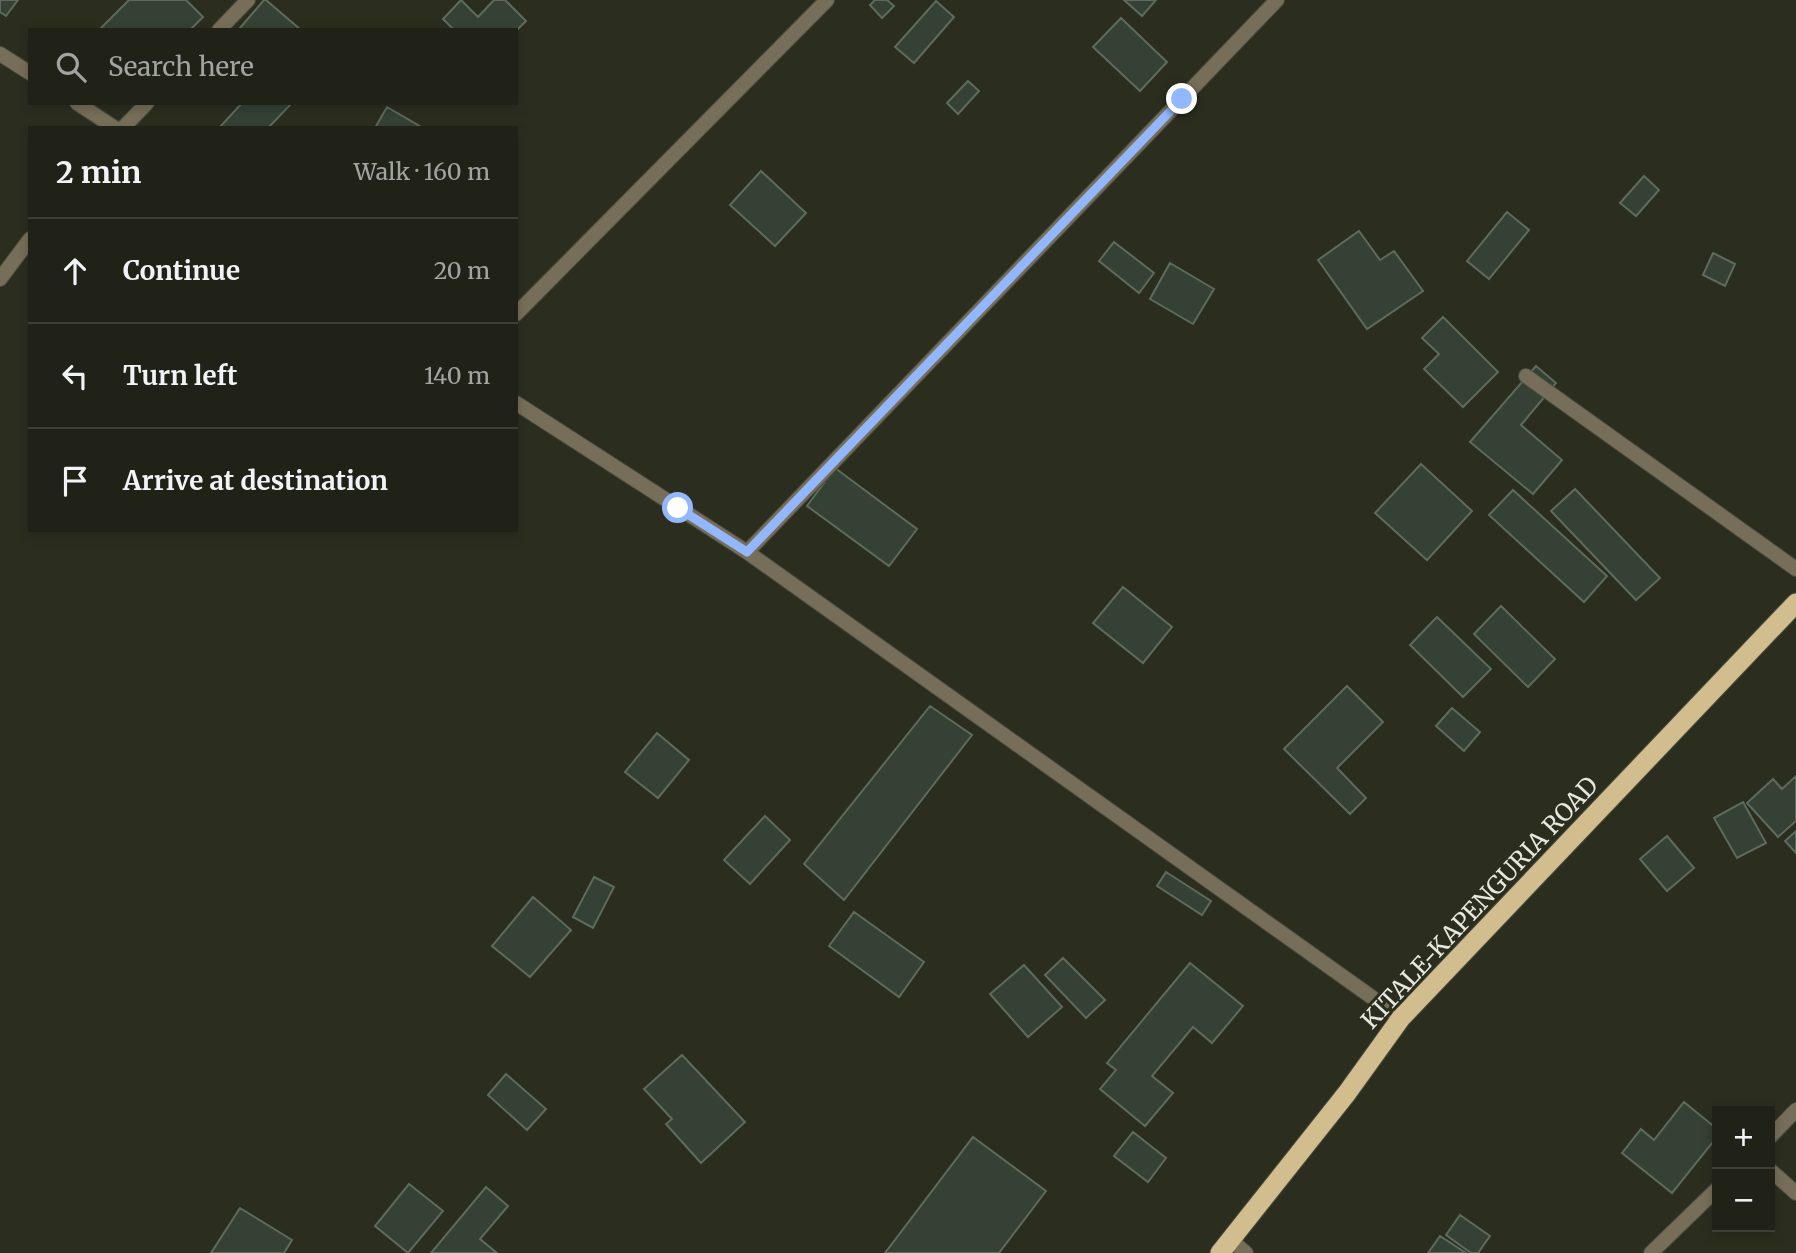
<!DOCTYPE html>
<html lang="en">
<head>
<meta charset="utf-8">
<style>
	:root { --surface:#202217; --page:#282a20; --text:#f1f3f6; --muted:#a2a4a1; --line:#3d3f36 }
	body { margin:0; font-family:Merriweather,serif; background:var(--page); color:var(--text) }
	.controls { position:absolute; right:21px; bottom:21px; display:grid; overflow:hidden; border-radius:0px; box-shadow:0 4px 10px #0003 }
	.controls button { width:63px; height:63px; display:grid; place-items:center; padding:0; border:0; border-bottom:2px solid var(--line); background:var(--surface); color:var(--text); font:35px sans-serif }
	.stop { position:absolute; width:21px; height:21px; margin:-16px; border:5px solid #93b7fd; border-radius:50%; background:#fff }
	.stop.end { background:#93b7fd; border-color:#fff; box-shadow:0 2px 7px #0008 }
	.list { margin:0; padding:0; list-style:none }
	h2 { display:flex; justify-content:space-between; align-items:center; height:91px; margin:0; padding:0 28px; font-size:30px }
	h2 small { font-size:23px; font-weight:400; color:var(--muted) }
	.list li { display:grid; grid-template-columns:46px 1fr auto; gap:21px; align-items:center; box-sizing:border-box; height:105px; padding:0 28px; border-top:2px solid var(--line) }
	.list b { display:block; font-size:26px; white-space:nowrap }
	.list em { font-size:23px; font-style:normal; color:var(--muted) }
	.icon { flex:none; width:38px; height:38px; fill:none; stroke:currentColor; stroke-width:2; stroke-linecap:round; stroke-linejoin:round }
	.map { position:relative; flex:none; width:1796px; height:1253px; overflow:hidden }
	.search { position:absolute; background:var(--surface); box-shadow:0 4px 10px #0003; left:28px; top:28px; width:490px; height:77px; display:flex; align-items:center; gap:18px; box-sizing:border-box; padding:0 24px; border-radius:0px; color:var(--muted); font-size:26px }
	.panel { position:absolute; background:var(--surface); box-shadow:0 4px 10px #0003; left:28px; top:126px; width:490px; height:406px; border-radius:0px }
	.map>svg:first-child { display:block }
</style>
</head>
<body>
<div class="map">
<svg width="1796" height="1253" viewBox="0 0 1796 1253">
	<rect width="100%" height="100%" fill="#2b2e1f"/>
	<!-- building -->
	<path fill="#354135" stroke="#5d6b5d" stroke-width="2" d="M0 0H18L6 16 0 12Z
		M129 0H186L203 17 190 30H99Z
		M264 0H266L301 30H242L240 28Z
		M461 0 478 17 494 0H505L526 21 516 31 454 30 443 19Z
		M875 0H887L894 6 882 18 870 5Z
		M1124 0H1156L1142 16Z
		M936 1 954 17 914 63 895 47Z
		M1121 18 1167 62 1140 91 1093 47Z
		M968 81 979 91 958 114 947 103Z
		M242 103H292L268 128H219Z
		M387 107 423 128H375Z
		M761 171 806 213 775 246 730 205Z
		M1644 176 1659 190 1636 216 1620 203Z
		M1507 212 1529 230 1489 279 1467 261Z
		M1359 231 1380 260 1394 251 1423 291 1367 329 1318 260Z
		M1114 242 1154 273 1139 293 1099 261Z
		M1713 253 1735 264 1725 286 1703 275Z
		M1170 263 1214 289 1193 324 1150 299Z
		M1443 317 1498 372 1463 407 1424 369 1439 354 1422 338Z
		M1536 366 1556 383 1521 425 1562 460 1533 494 1470 442Z
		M1421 464 1472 511 1427 560 1375 513Z
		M835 468 917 529 889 566 807 506Z
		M1575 489 1660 578 1636 600 1551 511Z
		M1513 490 1607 576 1584 602 1489 515Z
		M1123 587 1172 627 1143 663 1093 623Z
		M1501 606 1555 659 1528 687 1474 634Z
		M1437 617 1491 669 1463 697 1410 645Z
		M1347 686 1383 722 1337 768 1366 798 1350 814 1284 749Z
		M930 706 972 735 844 900 804 864Z
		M1452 708 1480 732 1464 751 1436 726Z
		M657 733 689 760 658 798 625 772Z
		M1796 776V821L1778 837 1747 803 1773 779 1782 789Z
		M1743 802 1766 843 1737 858 1714 818Z
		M765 816 790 840 750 884 724 860Z
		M1796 831V853L1785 841Z
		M1667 836 1694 868 1667 891 1640 859Z
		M1166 872 1211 901 1202 915 1157 886Z
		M594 877 614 887 593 928 573 917Z
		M533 897 571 930 530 977 492 946Z
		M854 912 924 962 899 997 829 946Z
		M1063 958 1105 1000 1086 1018 1045 975Z
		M1190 963 1243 1006 1212 1043 1193 1027 1152 1076 1173 1093 1145 1126 1100 1089 1116 1070 1107 1063Z
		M1024 965 1062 1007 1028 1037 990 994Z
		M682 1055 745 1122 701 1163 666 1124 672 1119 644 1089Z
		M506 1074 546 1109 527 1130 488 1095Z
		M1684 1102 1717 1129V1137L1672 1193 1622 1153 1641 1129 1654 1140Z
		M1133 1132 1166 1158 1148 1182 1114 1156Z
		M973 1137 1046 1191 999 1253H885Z
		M409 1184 443 1211 408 1253 375 1226Z
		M486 1187 508 1206 480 1239 497 1253H431Z
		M240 1208 292 1240 284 1253H211Z
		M1460 1215 1490 1236 1478 1253H1471L1446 1235Z
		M1440 1236 1466 1253H1428Z"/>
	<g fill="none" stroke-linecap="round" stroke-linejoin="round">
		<!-- minor casing -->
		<g stroke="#494c3e" stroke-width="16">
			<path id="minor" d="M219 30 248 0
				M0 54 30 73
				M77 103 115 128
				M123 128 147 103
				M0 279 30 239
				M516 314 827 0
				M1526 376 1796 569
				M516 403 747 552 1277 0
				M747 552 1401 1018
				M1770 1137 1796 1110
				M1770 1170 1796 1193
				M1231 1240 1246 1253
				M1651 1253 1717 1189"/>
		</g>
		<!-- trunk casing -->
		<g stroke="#494c3e" stroke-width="21">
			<path id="trunk" d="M1220 1253 1347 1093 1401 1018 1796 603"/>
		</g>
		<!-- minor -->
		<use href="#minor" stroke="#776e5a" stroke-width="14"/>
		<!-- trunk -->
		<use href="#trunk" stroke="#d2bd8e" stroke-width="19"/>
	</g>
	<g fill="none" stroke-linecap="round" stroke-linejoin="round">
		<!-- route -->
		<path stroke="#93b7fd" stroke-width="9" d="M678 508 747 552 1182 99"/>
	</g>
	<g text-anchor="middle" stroke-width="6" stroke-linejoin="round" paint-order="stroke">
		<!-- street labels -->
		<g font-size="24" fill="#e7e9df" stroke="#2b2e1f">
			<text transform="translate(1480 903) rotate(-47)" y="8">KITALE-KAPENGURIA ROAD</text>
		</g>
	</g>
</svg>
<div class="controls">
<button>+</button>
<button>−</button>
</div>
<div class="stop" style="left:678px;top:508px"></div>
<div class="stop end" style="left:1182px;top:99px"></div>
<div class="search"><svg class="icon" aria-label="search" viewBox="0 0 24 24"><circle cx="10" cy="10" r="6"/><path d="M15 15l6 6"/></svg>Search here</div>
<section class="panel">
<h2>2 min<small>Walk · 160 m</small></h2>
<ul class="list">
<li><svg class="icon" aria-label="ahead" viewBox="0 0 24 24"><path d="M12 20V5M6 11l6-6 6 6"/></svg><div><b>Continue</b></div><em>20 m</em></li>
<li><svg class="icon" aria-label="left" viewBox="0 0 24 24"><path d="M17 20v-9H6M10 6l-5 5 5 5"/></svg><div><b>Turn left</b></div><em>140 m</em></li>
<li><svg class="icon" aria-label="arrive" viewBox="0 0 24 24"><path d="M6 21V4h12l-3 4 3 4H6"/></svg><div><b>Arrive at destination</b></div></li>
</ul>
</section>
</div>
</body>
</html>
